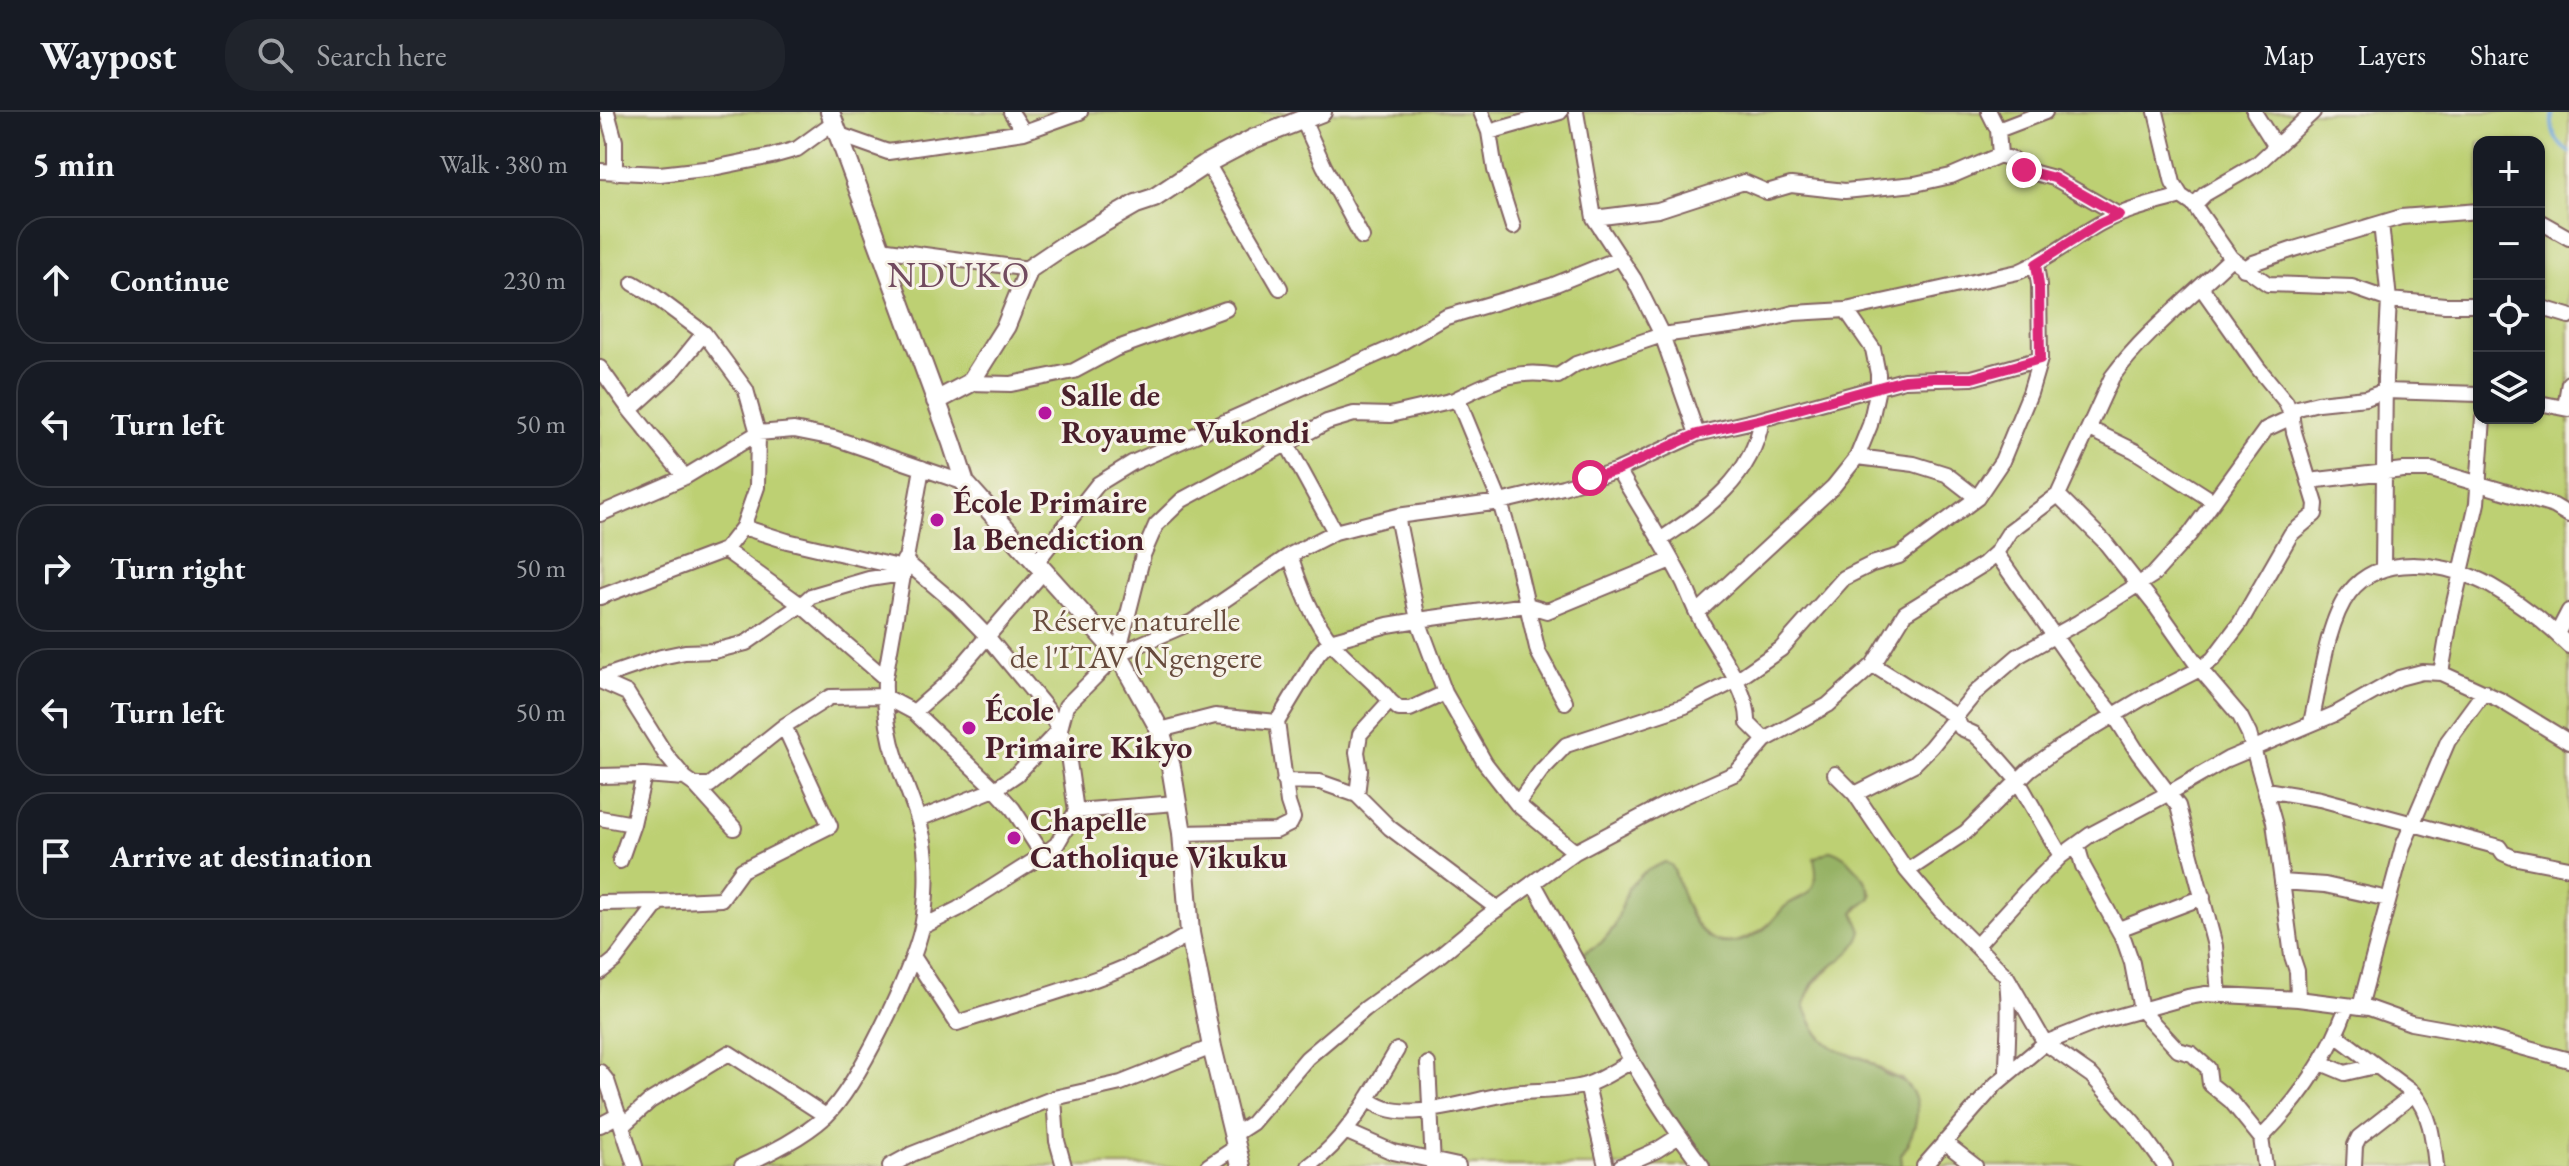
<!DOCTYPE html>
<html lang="en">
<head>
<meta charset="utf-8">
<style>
	:root { --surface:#171b24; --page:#20242c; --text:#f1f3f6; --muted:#9ea1a6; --line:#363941 }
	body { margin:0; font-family:"EB Garamond",serif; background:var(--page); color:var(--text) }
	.controls { position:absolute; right:24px; top:24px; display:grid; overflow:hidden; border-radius:16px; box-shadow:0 2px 6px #0004 }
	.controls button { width:72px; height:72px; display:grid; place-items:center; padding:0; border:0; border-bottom:2px solid var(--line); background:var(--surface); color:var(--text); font:40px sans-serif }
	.stop { position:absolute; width:24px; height:24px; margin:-18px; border:6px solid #db2777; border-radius:50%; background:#fff }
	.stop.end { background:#db2777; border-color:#fff; box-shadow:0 2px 8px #0008 }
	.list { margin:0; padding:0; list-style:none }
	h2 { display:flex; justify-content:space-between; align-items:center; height:104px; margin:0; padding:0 32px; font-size:34px }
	h2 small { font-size:26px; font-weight:400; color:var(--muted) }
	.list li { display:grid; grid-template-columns:52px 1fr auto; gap:24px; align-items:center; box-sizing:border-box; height:128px; margin:0 16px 16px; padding:0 16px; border:2px solid var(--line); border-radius:32px }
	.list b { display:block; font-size:30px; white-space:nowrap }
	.list em { font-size:26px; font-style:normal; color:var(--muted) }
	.icon { flex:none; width:44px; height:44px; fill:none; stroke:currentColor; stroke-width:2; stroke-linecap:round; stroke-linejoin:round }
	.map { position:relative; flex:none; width:1969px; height:1054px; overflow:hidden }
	header { display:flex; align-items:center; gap:48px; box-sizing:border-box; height:112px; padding:0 40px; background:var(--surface); border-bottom:2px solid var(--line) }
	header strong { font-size:38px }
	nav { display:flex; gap:44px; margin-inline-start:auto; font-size:28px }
	.search { width:560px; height:72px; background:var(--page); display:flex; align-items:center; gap:20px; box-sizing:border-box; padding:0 28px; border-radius:32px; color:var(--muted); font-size:30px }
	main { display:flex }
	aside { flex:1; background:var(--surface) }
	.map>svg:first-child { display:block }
</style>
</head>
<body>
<header>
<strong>Waypost</strong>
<div class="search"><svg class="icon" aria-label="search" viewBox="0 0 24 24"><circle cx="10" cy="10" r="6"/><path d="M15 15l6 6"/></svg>Search here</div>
<nav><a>Map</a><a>Layers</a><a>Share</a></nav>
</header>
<main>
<aside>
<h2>5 min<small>Walk · 380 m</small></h2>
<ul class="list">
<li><svg class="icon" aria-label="ahead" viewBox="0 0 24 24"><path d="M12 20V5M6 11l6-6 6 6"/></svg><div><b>Continue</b></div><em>230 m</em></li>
<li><svg class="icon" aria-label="left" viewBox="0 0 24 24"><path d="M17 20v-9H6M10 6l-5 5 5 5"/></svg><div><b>Turn left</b></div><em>50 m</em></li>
<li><svg class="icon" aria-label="right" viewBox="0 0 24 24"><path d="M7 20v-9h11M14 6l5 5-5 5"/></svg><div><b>Turn right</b></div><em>50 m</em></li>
<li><svg class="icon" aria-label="left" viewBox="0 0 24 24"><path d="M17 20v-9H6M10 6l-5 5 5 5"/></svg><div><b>Turn left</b></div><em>50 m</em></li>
<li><svg class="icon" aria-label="arrive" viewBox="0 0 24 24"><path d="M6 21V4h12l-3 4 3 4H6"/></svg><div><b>Arrive at destination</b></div></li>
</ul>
</aside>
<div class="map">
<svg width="1969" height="1054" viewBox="0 0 1969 1054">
	<rect width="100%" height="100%" fill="#f7f3e8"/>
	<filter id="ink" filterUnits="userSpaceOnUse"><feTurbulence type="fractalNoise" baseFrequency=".0125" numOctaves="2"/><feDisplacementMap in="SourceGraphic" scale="16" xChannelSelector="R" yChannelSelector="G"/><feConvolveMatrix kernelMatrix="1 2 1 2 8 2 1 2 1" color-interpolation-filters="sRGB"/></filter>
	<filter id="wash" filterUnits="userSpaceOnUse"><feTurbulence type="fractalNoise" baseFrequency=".006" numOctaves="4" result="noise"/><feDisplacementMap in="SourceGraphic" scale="32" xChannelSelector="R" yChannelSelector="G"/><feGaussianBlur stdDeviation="1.8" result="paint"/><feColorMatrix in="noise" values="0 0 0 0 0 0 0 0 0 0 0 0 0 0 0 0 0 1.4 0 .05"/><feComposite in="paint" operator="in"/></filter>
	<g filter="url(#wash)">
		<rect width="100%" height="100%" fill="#ece5c8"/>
		<!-- green -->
		<path fill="#bdd073" stroke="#84784f" stroke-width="2" fill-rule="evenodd" d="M0 0H1969V1054H1302L1301 1043 1309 1031 1302 967C1286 964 1277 952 1263 946 1257 944 1250 944 1244 941 1222 932 1213 915 1204 894L1214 871 1231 856 1262 819 1254 801 1272 782 1264 766 1215 746 1217 764 1210 781C1203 784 1194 788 1187 793 1179 799 1174 809 1165 815 1107 857 1089 806 1074 758L1017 811 1001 831 982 842 1044 964 1109 1054H0ZM1879 30H1939V306H1879Z"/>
		<!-- forest -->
		<path fill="#96b265" stroke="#706848" stroke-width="2" d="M1231 738C1249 744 1269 767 1271 786L1258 795 1254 800 1262 819C1257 841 1233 851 1218 865 1210 873 1207 884 1204 894 1210 908 1215 921 1227 931 1237 940 1249 942 1261 946 1271 949 1278 958 1287 963 1293 966 1299 966 1304 970 1327 990 1315 1022 1301 1043L1302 1054H1109L1044 964 981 848 982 842 1001 831 1014 816 1028 776 1044 760 1065 750 1072 754C1083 778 1085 808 1108 825 1127 839 1155 826 1170 812 1176 806 1180 798 1187 793 1195 787 1207 786 1212 776 1218 766 1216 757 1214 746Z"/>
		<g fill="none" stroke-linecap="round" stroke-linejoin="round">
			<!-- stream -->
			<path stroke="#67a2d7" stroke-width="4" d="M1953 0C1949 15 1956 32 1969 40"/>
		</g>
	</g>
	<g filter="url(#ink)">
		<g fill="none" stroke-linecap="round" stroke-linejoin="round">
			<!-- street casing -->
			<g stroke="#836462" stroke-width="18">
				<path id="street" d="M7 0 15 29V61
					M411 0 424 20
					M881 0 889 20 895 58 913 115
					M976 0 994 106 1034 167 1062 223 1097 322
					M1389 0 1398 18 1400 43
					M1556 0 1573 71 1581 84 1594 93 1631 146 1668 172 1752 175 1789 188 1845 193H1879
					M1654 0 1675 33
					M703 8 724 54 762 125
					M1398 18 1445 0
					M889 20 960 0
					M240 23 288 40 424 20 480 0
					M607 51 680 176
					M0 59 60 62 113 56 172 44 197 37 234 10
					M1594 93 1605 82 1657 52 1713 0
					M994 106 1058 98 1144 70 1167 80 1191 73 1245 79 1315 72 1351 64 1400 43 1413 48 1424 58 1454 66 1519 103
					M1939 109 1969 126
					M1781 111 1789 188 1785 265 1783 456
					M280 137 429 157
					M1644 157 1653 151 1694 137 1801 105 1879 99
					M1939 195 1969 204
					M0 256 30 298 85 365
					M370 271 411 272 474 259 515 237 626 197
					M1939 291 1969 297
					M1965 295 1969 271
					M30 298 75 257 104 221
					M1691 302 1698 296 1718 291 1766 286 1785 279 1879 282
					M1490 317 1535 339 1613 389
					M687 332 735 420
					M1257 345 1314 352 1346 362 1377 386
					M1018 358C1040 395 1064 432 1084 471 1089 482 1093 494 1099 505 1114 534 1150 579 1148 611L1165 628
					M1709 369 1803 358H1832L1954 394 1969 403
					M1458 383 1504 429 1557 496 1600 557 1640 604 1649 622 1674 710 1692 844 1697 859 1698 887
					M0 402 85 365 158 321 194 318 234 326 365 371
					M797 404 818 508 845 581 885 651 917 692 975 740
					M143 415 187 429 303 456
					M1060 428C1107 397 1152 366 1162 307
					M125 438 201 493 285 566
					M1396 441 1485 568 1514 603 1538 641 1578 694 1615 834 1619 883
					M690 443C700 473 712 507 733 532 750 552 775 569 790 589
					M304 448 357 493 386 523 447 597 466 629 476 699 457 732 443 743 358 797 322 815
					M435 452 498 372 532 351 794 235 846 205 951 174 1020 146
					M0 485 125 438 143 415 157 375 158 321 146 278 104 221 53 183 33 171
					M1097 501 1233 375 1257 345 1270 313 1278 276V262L1273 237 1246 198
					M1957 522 1969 499
					M518 542 543 443 556 413 582 388 727 310 754 302 790 303 854 288
					M1273 553 1355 604 1361 616 1374 622 1390 637 1418 669 1461 744
					M1841 561 1850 508 1877 391 1883 306
					M0 566 61 545 85 540 114 539 146 531 201 493 211 484 269 467 302 462
					M0 569 27 581 66 643 85 666 95 673H110L184 614 230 585 284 584 314 600 395 677 413 697 443 743
					M965 590 938 540 915 442 900 390 860 293 854 288C891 270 915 255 958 264L976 252 1062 223 1159 210 1194 201 1246 198 1418 160C1447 148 1471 128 1499 112 1524 98 1554 92 1581 84
					M314 600 349 569 443 460
					M1711 611C1720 573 1726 511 1749 481 1781 439 1850 451 1891 474 1919 490 1947 512 1969 534
					M560 618 615 604 677 610
					M1235 662 1255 682 1307 759 1340 798 1407 865 1445 931 1492 964 1534 1011 1565 1054
					M0 664 44 663 85 666
					M684 669 720 670 757 683 790 716 898 797
					M95 673 134 716
					M1666 678 1720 687 1899 735 1903 741 1912 745 1969 756
					M1255 682 1314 652 1331 635 1375 581 1418 544 1479 510 1553 463 1590 422 1666 317 1692 305
					M757 683 760 658 757 640 760 622 790 589 799 597H810L845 581
					M917 692 941 659 966 633 1085 594 1135 569 1181 537 1244 466 1272 452 1299 444 1377 386 1402 349 1430 281 1440 247 1439 173 1436 152
					M476 699 576 691
					M0 706 33 712
					M319 707 395 677 417 662 460 617 466 594 518 542 592 510 690 443 735 420 797 404 900 390 963 375 1018 358 1097 322 1162 307 1304 268 1372 266 1440 247
					M582 721 676 719 690 712 693 706 688 691 677 610 718 542 730 529 788 513 818 508 927 493 947 499 1071 448
					M1477 733 1483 754 1524 828 1532 851 1541 898 1578 938 1592 942 1608 956 1610 972 1631 989 1661 1026 1665 1054
					M20 749 33 712 44 663
					M1307 759 1366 720 1430 657 1456 638 1541 587 1600 557 1613 547 1640 511 1691 422 1715 402 1716 392 1694 320 1691 302 1686 290 1658 256 1601 175
					M1682 770 1725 773 1788 787
					M934 772C988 868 1035 967 1102 1054
					M0 791 59 790
					M1519 817 1603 785
					M1377 833 1426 779 1461 744 1490 723 1569 681 1628 647 1735 602 1799 566 1822 560 1841 561 1900 588 1969 630
					M313 844 357 911C436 885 520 867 590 821
					M0 860 15 848 59 790 121 787 142 758 230 714 184 614
					M1407 869C1411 900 1407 931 1407 962
					M1760 895 1803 734 1848 629 1884 580
					M1737 924 1813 981C1831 1002 1833 1027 1836 1054
					M1721 951 1745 961 1775 954
					M828 952 833 1054
					M0 960 7 969 35 1054
					M987 973 1006 1054
					M454 986 457 1029 464 1054
					M768 986C799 1017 875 986 912 981 936 978 963 980 986 973 1001 968 1017 957 1030 950
					M0 1013 19 1003
					M22 1014 50 989 129 941 226 1004
					M745 1019 793 1040 858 1054
					M632 1024 652 1011 707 946 765 897 840 843 885 806 975 740 1064 693 1136 661 1165 628 1228 593 1273 553 1305 501 1384 452 1396 441 1410 419 1458 383 1512 265C1545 220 1591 185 1631 146
					M1661 1026C1700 987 1729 945 1747 894
					M1344 1030 1375 1054
					M142 1054C170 1041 203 1025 226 1004 257 975 313 858 322 815 327 789 328 756 324 730 319 702 306 676 297 649 288 623 284 594 285 566L322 356
					M290 1054 312 1042 454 986 521 971 612 935
					M608 1054 635 1036
					M709 1054C749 1025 772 980 797 938
					M1021 1054 1057 1038 1079 1024
					M1324 1054 1396 972 1445 931 1498 910 1588 885 1606 882 1698 887 1769 896 1811 911 1873 922 1969 948
					M1754 1054 1755 1033 1759 1025 1814 982"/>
			</g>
			<!-- secondary casing -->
			<g stroke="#836462" stroke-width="22">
				<path id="secondary" d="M230 0 352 331 365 371 518 542 560 618 571 655 582 721 590 821 612 935 641 1054
					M336 289 370 271 406 214 429 157 463 134 536 92 554 86 607 51 653 27 722 0"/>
			</g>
			<!-- street -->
			<use href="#street" stroke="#fff" stroke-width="14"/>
			<!-- secondary -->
			<use href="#secondary" stroke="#fff" stroke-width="18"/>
		</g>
	</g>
	<g fill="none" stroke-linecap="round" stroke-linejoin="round" filter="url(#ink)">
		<!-- route -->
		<path stroke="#db2777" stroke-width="10" d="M990 366 1018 358 1097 322 1162 307 1304 268 1333 266H1372L1440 247 1439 173 1436 152 1499 112 1519 103 1454 66 1424 58"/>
	</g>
	<!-- markers -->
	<g fill="#b5179e" stroke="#f7f3e8" stroke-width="3">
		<circle cx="445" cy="301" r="8"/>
		<circle cx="337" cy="408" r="8"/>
		<circle cx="369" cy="616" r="8"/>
		<circle cx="414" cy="726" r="8"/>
	</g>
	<g text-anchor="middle" stroke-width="6" stroke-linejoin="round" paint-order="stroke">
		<!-- poi labels -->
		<g font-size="32" font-weight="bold" fill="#4a1f2b" stroke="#f7f3e8" text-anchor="start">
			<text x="461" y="294">Salle de<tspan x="461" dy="37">Royaume Vukondi</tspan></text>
			<text x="353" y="401">École Primaire<tspan x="353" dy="37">la Benediction</tspan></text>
			<text x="385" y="609">École<tspan x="385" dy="37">Primaire Kikyo</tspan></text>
			<text x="430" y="719">Chapelle<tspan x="430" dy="37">Catholique Vikuku</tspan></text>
		</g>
		<!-- park labels -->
		<g font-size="32" fill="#674b3d" stroke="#f7f3e8">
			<text x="536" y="519">Réserve naturelle<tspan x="536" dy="37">de l'ITAV (Ngengere</tspan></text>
		</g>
		<!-- quarter labels -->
		<g font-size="36" letter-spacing="2" fill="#724b5f" stroke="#f7f3e8">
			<text x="359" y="175">NDUKO</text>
		</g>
	</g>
</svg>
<div class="controls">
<button>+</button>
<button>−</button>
<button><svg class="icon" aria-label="locate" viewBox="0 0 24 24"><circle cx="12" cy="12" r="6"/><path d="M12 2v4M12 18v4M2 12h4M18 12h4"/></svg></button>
<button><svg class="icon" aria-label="layers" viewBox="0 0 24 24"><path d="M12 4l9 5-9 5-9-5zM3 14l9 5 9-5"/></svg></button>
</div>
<div class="stop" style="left:990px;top:366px"></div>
<div class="stop end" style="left:1424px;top:58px"></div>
</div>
</main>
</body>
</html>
